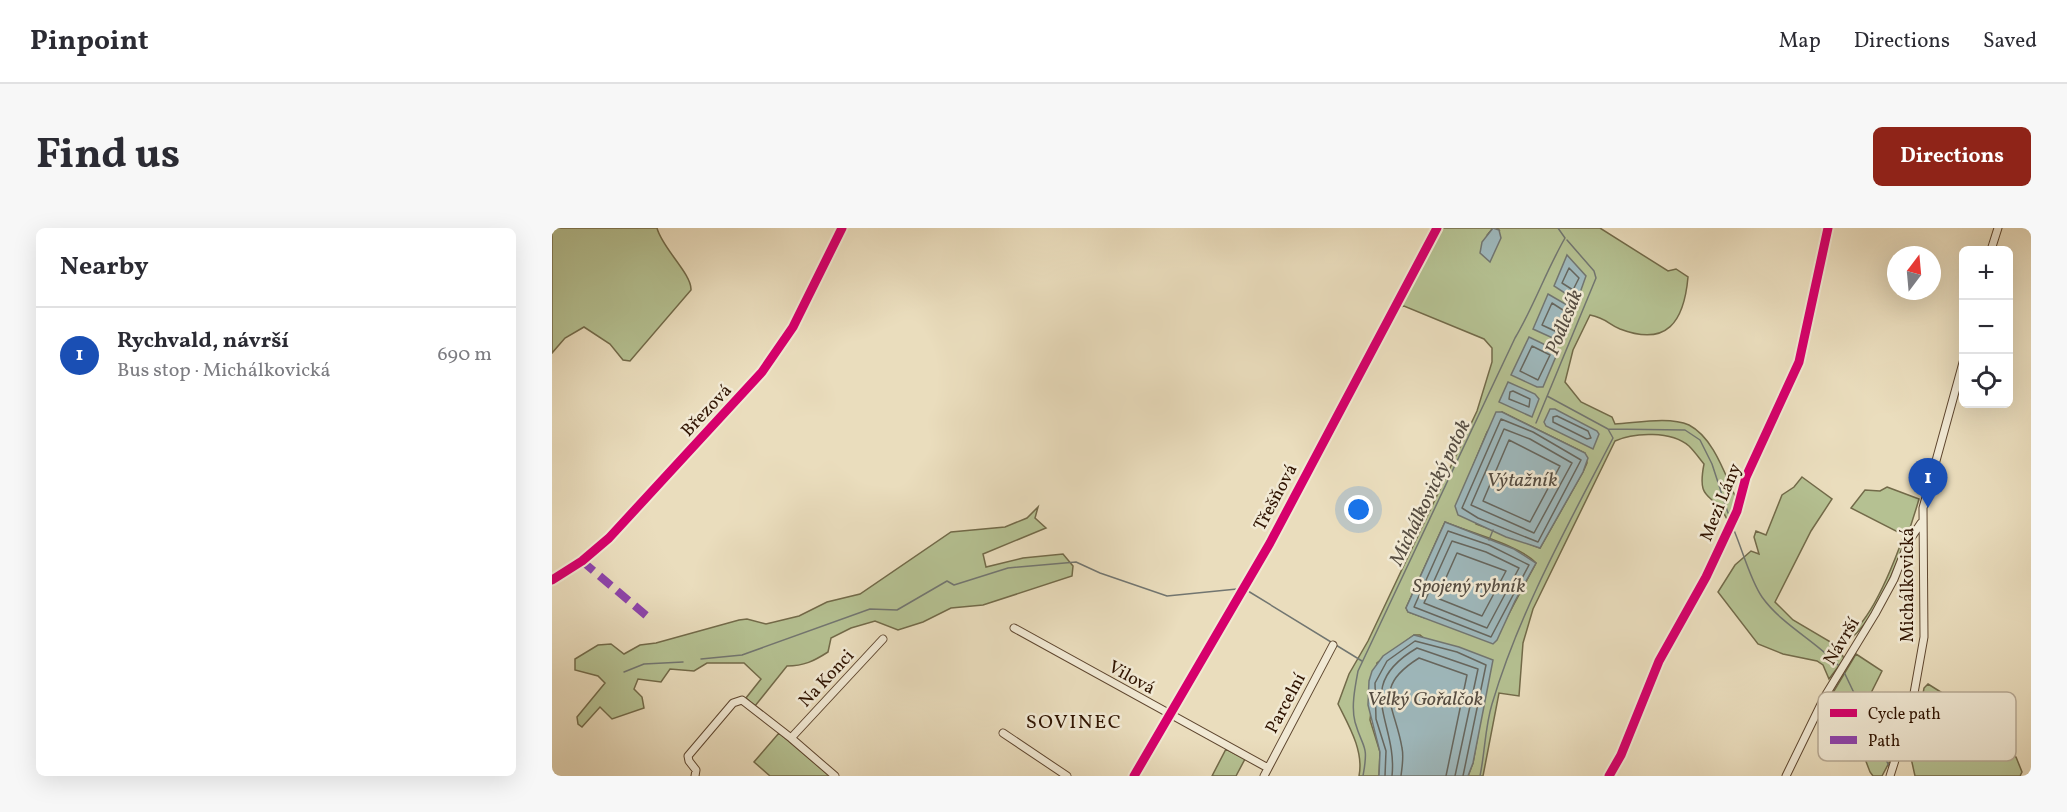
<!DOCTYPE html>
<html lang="en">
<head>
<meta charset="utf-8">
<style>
	:root { --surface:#fff; --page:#f7f7f7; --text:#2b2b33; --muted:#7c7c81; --line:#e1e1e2; --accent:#8f2418 }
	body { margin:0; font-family:Vollkorn,serif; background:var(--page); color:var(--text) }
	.controls { position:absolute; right:18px; top:18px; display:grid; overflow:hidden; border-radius:9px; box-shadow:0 6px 24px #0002 }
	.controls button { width:54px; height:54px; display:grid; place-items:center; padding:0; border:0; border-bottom:2px solid var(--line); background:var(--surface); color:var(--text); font:30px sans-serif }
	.compass { position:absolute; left:1335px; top:18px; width:54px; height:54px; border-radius:50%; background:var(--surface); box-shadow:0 6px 24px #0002; rotate:16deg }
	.you { position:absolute; left:807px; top:282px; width:21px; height:21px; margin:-15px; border:4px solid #fff; border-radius:50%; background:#1a73e8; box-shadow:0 0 0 9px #1a73e833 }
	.badge { display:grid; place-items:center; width:39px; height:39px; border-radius:50%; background:var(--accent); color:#fff; font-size:20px; font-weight:700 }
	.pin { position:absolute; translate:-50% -50px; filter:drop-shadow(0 2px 3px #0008) }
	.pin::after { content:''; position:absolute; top:32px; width:21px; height:18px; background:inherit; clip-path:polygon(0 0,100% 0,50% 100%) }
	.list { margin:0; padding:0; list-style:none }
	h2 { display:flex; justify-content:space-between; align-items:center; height:78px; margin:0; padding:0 24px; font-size:26px }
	h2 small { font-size:20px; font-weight:400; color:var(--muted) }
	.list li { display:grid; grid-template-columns:39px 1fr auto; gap:18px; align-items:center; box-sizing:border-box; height:96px; padding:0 24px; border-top:2px solid var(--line) }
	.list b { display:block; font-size:22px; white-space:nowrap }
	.list p { margin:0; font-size:20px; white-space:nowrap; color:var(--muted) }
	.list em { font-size:20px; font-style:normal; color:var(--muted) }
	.icon { flex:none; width:33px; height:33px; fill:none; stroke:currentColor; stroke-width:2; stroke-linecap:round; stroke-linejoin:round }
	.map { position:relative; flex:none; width:1479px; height:548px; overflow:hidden; border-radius:9px }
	header { display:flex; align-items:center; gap:36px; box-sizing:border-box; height:84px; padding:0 30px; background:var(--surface); border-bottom:2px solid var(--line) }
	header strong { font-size:28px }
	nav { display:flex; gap:33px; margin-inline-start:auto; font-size:21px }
	.intro { display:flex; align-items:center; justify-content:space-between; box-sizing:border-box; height:144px; padding:0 36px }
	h1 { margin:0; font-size:42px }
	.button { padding:15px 27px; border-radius:9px; background:var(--accent); color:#fff; font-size:21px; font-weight:700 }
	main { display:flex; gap:36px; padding:0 36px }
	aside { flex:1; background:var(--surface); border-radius:9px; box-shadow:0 6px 24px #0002 }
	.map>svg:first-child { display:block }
</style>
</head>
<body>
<header>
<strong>Pinpoint</strong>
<nav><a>Map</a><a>Directions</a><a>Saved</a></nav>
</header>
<div class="intro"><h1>Find us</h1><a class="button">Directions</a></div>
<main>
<aside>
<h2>Nearby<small></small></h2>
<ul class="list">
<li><span class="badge" style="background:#1a4fb4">1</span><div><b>Rychvald, návrší</b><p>Bus stop · Michálkovická</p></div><em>690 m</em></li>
</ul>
</aside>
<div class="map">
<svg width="1479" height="548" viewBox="0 0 1479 548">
	<rect width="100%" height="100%" fill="#eaddbd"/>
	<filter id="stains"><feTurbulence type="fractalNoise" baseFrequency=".00333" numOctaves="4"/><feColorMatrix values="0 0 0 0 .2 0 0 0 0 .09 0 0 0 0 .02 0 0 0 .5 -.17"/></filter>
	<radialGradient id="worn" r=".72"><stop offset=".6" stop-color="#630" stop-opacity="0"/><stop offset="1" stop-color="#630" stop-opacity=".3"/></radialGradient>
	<!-- green -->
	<path fill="#b5c192" stroke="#726a49" stroke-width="1.5" fill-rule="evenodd" d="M0 0H105C110 20 140 46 139 62L78 133 71 132 58 116 32 99 13 110 0 125Z
		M890 0H941L936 6 947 2 944 0H1048L1116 43 1124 41 1136 49C1132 94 1115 119 1068 101 1056 96 1054 90 1038 87L1021 122 1013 154 1029 174 1060 189 1063 196C1084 195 1117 188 1137 197 1162 210 1173 247 1184 270L1176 293C1162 262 1144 277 1152 236 1147 230 1143 224 1137 218 1120 203 1082 204 1063 213L981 381 971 415 967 468 947 465 931 548H916L921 535 934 461 868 407H862L825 435 818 492 828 524 827 548H807C812 523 797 498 786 476L797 446 816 413 925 183 940 134V120L932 111 852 78 848 79ZM950 184 1033 225 1035 235 1031 244 988 320 924 296 921 238 935 204ZM893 294C916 304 969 318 984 335L954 391 873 390 856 384 854 380Z
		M1250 249 1280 271 1259 303 1223 374 1241 392 1287 419 1292 431 1277 451 1271 437 1265 433 1231 426 1206 416 1166 364 1183 337 1199 323 1207 326 1202 309 1204 303 1214 307 1230 267 1242 259Z
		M1335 259 1367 271C1357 306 1327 393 1295 413L1288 411C1316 405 1343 332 1352 307L1299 280 1313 262 1328 263Z
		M486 279 483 290 494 300 431 326 434 339 471 330 511 326 521 338 520 348 431 377 399 380 371 394 346 402 323 393 299 400 279 410 276 424C262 433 252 438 235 438L203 478 194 470 209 451 192 435H155L142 443 118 441 109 454 86 451 82 461 90 469 92 480 60 491 48 479 30 499 26 496 25 489 53 455 46 448 23 442V431L46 417 59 416 72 426 88 417 104 415 187 392 195 391 214 396 247 388 275 374 308 366 399 304 453 299 475 290Z
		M1304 426 1330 443 1313 477 1339 531 1330 548H1321L1318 544 1304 507 1293 498 1285 501 1278 493 1277 486 1270 483Z
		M1376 456 1408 476 1390 507 1396 510 1404 500 1414 501 1464 529 1470 544 1468 548H1363L1359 530 1372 460Z
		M227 505 278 548H218L202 534Z
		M674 521 693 531 684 548H660Z"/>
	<!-- water -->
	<path fill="#9eb8bc" stroke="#727671" stroke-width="1.5" d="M941 0 947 2 949 10 938 34 928 25 930 14Z
		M1015 27 1034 48 1025 73 1002 58Z
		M996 66 1022 81 1011 110 1005 112 981 101Z
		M977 109 1002 121 1005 126 991 159H985L959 147Z
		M956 154 983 166 987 171 980 189 947 174Z
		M998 181H1003L1045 203 1047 206 1041 221 994 198 992 194Z
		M944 184H950L1033 225 1036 230 1031 244 988 320 954 309 906 287 903 278Z
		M893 294 962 321 984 335 963 373 945 412 941 416 856 384 854 380Z
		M862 407 907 419 941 432 921 535 916 548H827L828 524 816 477 817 453 820 443 831 428Z"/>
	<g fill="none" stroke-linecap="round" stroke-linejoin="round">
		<!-- shore -->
		<path stroke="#66665e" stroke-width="1.5" d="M1017 40 1027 50 1021 62 1010 55Z
			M1000 75 1014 84 1005 104 990 97Z
			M980 118 998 127 986 152 968 143Z
			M961 163 978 171 977 179 957 171 958 164Z
			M1005 188 1036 203 1039 210 1035 211 1001 194V189Z
			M949 191 981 204 1029 232 986 314 926 290 910 280Z
			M952 201 978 211 1020 235 982 305 919 277Z
			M957 212 1008 238 978 294 931 273Z
			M896 303 937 317 977 337 939 409 862 379Z
			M900 313 934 324 967 340 935 400 872 375Z
			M905 325 954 343 930 388 885 370Z
			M833 548 834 523 824 491 823 455 835 433 863 413 905 424 934 437 911 548
			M840 548C846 493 799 459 865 420L926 441 903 548
			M849 548C850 539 852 529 850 520 843 477 819 460 867 430L915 447 894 548"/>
		<!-- stream -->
		<path stroke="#727671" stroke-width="1.5" d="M995 168 1056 201 1133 202 1148 212 1160 236 1176 285
			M984 195 1044 50 1042 43 1015 12
			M1181 300C1190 320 1198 352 1210 369 1230 397 1264 413 1287 438
			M937 312 941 302
			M696 363 810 433
			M149 431 190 427 318 381 345 382 395 353 402 357 456 340 524 334 548 345 615 368 685 361
			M72 444 92 436 131 434
			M1292 444 1338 540
			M811 548C817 515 811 522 803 494 799 479 803 459 806 443L963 110C982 78 994 43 1013 10L1006 0
			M928 548C933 524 933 499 940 476 968 382 1016 297 1061 210L1056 201"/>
		<!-- minor casing -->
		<g stroke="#5e462f" stroke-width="9">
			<path id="minor" d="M1439 22 1446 0
				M0 352 30 333 57 310 210 144 241 99 290 0
				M462 400 716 540
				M451 505 515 548
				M239 510 331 411
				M143 548 144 542 137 533 136 528 181 475 190 472 239 510 283 548
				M582 548 718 315 885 0
				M712 548 781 417
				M1057 548 1069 527 1107 433 1154 349 1185 283 1194 249 1247 134 1276 0
				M1234 548 1273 468 1323 386 1342 351 1357 313 1369 295
				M1338 548 1359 482 1372 409 1371 280 1412 131"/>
		</g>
		<!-- minor -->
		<use href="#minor" stroke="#f1e9d4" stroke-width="7"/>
		<!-- quiet -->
		<path stroke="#8e44ad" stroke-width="8" stroke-dasharray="15 8" stroke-linecap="butt" d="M30 333 96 389"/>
		<!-- cycleway casing -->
		<g stroke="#f1e9d4" stroke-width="13">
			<path id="cycleway" d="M0 352 30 333 57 310 210 144 241 99 290 0
				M582 548 718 315 885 0
				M1057 548 1069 527 1107 433 1154 349 1185 283 1194 249 1247 134 1276 0"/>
		</g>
		<!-- cycleway -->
		<use href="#cycleway" stroke="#d6006c" stroke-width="9"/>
	</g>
	<g text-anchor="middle" stroke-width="5" stroke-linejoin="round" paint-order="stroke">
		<!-- street labels -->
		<g font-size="18" fill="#2f1300" stroke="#f1e9d4">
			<text transform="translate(154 182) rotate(-47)" y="6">Březová</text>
			<text transform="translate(723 269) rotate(-62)" y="6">Třešňová</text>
			<text transform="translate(1168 274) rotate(-68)" y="6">Mezi Lány</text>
			<text transform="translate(1355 357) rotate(-90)" y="6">Michálkovická</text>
			<text transform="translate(1289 413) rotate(-59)" y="6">Návrší</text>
			<text transform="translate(580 449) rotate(29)" y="6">Vilová</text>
			<text transform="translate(274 450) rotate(-47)" y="6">Na Konci</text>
			<text transform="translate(733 475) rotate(-62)" y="6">Parcelní</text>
		</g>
		<!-- water labels -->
		<g font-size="20" font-style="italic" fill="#564d42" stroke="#f1e9d4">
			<text transform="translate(1011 94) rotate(-68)" y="7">Podlesák</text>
			<text x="970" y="258">Výtažník</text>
			<text transform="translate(877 264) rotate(-64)" y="7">Michálkovický potok</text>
			<text x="917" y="364">Spojený rybník</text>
			<text x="873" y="477">Velký Gořalčok</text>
		</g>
		<!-- neighbourhood labels -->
		<g font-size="20" letter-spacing="1.5" fill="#2f1300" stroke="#f1e9d4">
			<text x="522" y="500">SOVINEC</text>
		</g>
	</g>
	<!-- legend -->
	<rect x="1266" y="464" width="198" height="69" rx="9" fill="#f1e9d4" stroke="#b7a994" stroke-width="1.5"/>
	<rect x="1278" y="481" width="27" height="8" fill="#d6006c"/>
	<rect x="1278" y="508" width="27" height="8" fill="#8e44ad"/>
	<g font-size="16" fill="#2f1300">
		<text x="1316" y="491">Cycle path</text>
		<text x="1316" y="518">Path</text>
	</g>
	<rect width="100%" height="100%" filter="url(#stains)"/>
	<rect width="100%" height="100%" fill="url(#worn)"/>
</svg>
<div class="controls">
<button>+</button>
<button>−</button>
<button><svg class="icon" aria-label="locate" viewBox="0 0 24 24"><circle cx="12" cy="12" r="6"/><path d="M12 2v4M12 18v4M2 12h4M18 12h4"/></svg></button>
</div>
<svg class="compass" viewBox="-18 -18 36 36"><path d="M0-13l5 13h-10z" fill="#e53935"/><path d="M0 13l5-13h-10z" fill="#7c7c81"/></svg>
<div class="you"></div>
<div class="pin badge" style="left:1376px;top:280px;background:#1a4fb4">1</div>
</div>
</main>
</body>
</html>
